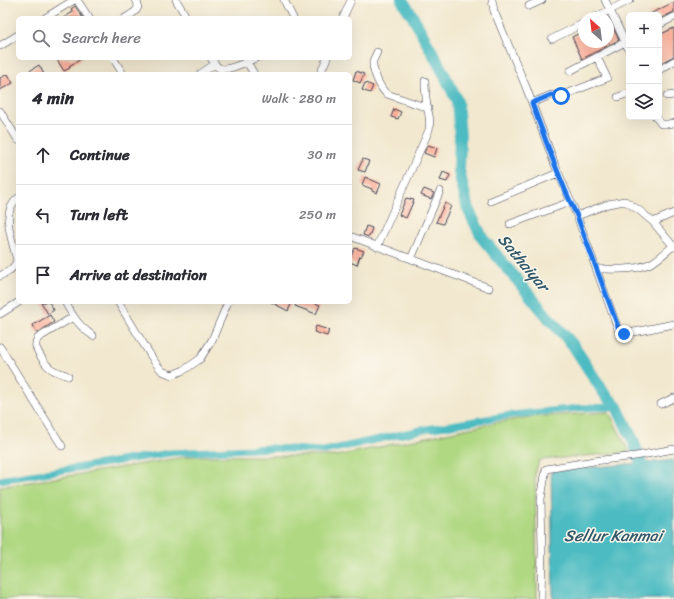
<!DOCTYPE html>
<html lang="en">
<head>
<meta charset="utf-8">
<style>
	:root { --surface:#fff; --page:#f7f7f7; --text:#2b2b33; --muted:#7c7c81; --line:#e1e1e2 }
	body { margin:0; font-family:Sriracha,sans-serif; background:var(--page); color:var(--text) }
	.controls { position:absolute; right:12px; top:12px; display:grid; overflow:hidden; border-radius:6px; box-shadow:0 4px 16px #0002 }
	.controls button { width:36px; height:36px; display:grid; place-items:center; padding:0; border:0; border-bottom:1px solid var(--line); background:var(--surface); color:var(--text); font:20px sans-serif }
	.compass { position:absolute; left:578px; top:12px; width:36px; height:36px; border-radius:50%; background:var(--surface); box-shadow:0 4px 16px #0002; rotate:332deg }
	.stop { position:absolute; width:12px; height:12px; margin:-9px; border:3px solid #1a73e8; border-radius:50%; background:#fff }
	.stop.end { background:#1a73e8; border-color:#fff; box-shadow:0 1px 4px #0008 }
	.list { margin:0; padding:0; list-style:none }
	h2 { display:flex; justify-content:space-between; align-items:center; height:52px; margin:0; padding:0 16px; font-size:17px }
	h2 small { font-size:13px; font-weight:400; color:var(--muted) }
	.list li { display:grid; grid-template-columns:26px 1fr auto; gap:12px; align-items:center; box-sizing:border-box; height:60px; padding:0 16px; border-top:1px solid var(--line) }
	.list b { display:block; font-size:15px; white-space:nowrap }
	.list em { font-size:13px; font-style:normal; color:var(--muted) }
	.icon { flex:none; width:22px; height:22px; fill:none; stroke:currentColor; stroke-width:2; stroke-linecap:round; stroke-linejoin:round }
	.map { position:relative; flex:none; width:674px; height:599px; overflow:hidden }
	.search { position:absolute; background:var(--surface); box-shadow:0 4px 16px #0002; left:16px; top:16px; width:336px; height:44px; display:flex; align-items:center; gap:10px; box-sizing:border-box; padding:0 14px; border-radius:6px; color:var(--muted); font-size:15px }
	.panel { position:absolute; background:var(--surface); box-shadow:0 4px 16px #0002; left:16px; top:72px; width:336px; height:232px; border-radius:6px }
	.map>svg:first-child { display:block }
</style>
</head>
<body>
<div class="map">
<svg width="674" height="599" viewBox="0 0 674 599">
	<rect width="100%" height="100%" fill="#fbf7ec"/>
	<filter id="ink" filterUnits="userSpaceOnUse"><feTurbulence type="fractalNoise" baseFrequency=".025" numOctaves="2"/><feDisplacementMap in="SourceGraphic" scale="8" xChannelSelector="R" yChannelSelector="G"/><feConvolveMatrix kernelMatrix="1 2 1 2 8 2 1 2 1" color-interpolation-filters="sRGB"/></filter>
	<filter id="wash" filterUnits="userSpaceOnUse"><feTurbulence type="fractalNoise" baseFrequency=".012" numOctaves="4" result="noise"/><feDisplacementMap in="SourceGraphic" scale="16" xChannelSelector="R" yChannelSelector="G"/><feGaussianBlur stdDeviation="0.9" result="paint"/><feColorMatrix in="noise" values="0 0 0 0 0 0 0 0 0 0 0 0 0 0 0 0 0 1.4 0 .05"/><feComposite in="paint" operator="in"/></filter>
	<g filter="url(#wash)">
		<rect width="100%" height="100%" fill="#f2e8cf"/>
		<!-- green -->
		<path fill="#b0d882" stroke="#697d5e" d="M609 412 629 452 540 460 535 472 537 599H0V487L191 456H336L499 422 529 417Z"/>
		<!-- water -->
		<path fill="#4dbcc2" stroke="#386f7e" d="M674 460V599H553L551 471Z"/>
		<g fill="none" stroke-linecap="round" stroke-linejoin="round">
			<!-- canal -->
			<path stroke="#4dbcc2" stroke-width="7" d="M0 480 170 453 271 448 324 451 421 430 511 415 580 408 617 407"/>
			<!-- river -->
			<path stroke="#4dbcc2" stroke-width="12" d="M402 0 413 17 444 74 457 101 460 136 459 171 468 209 483 239 547 316 573 345 604 393 617 407 633 440 646 477"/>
		</g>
		<g id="blocks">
			<!-- building -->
			<path fill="#fdac96" d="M674 2V12L659 19V15H648Z
				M75 6 83 18H63L73 12 71 9Z
				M608 18 619 40 582 59 572 37 584 31V42H608Z
				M674 28V56L659 64V35Z
				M56 58H83L69 66 70 68 64 71Z
				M39 65 44 74H25Z
				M356 71 364 74 360 83 353 80Z
				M8 74 13 83 0 90V78Z
				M365 83 373 86 370 93 362 90Z
				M394 109 401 112 398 119 391 117Z
				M428 145 437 148 434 157 424 153Z
				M363 159 369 161 365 172 358 170Z
				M443 172 450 175 447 182 440 180Z
				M365 177 381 184 377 193 372 191V189L362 185Z
				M424 189 434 193 431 199 421 195Z
				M406 198 414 200 406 218 399 215Z
				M445 203 451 206 443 224 436 222Z
				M366 226 372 228 369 237 363 235Z
				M355 248 364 251 361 257 360 256 357 265 350 262 351 256Z
				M41 302H49L54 310 48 314Z
				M271 302H292L288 311Z
				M297 302H312L320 305 316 314 295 306Z
				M50 315 54 322 37 333 33 325Z
				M316 326 329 330 327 336 314 332Z"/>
		</g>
	</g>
	<g filter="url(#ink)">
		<use href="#blocks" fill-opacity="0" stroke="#414051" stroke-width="1"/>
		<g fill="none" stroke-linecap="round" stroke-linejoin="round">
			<!-- minor casing -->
			<g stroke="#414051" stroke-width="8">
				<path id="minor" d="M77 0 89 18
					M176 0 187 18
					M284 0 293 18
					M492 0 494 11 526 87 555 165 577 216 619 332 624 334 674 324
					M605 0 629 50
					M529 6 542 0
					M45 18 74 0
					M125 18C133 13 142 10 136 0
					M343 18 351 0
					M594 18 630 0
					M659 25 674 17
					M552 39 584 23
					M0 46 18 35
					M377 52C376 55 374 58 373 61 372 70 380 89 387 94L428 108
					M113 58 123 74
					M211 58C213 61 216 66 219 68 227 72 248 61 256 58
					M247 62 254 74
					M659 70 674 61
					M570 71 629 40
					M200 74 215 64
					M320 74 327 58
					M667 96 674 95
					M618 97 629 93
					M532 103 551 95 561 96 607 78 597 57
					M0 111 18 140
					M656 117 661 124H668L674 123
					M491 201 558 173
					M577 216 608 204 625 201 640 211 653 222 674 213
					M653 222 674 247
					M510 224 570 202
					M350 236 489 288
					M377 247 429 130C431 121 429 115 427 107 426 98 425 90 425 81
					M411 259 440 191
					M597 269C615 269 637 271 653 262 661 257 667 251 673 246
					M0 276C7 272 14 269 17 261 12 238 0 213 18 198
					M65 302C74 318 78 325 93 336
					M118 302 154 361 162 371 172 375 184 370 200 359 212 340 228 302
					M0 314 19 302
					M0 347 62 446
					M68 376C62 373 55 372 50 368 45 364 38 353 36 347 35 343 36 341 38 338L73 317
					M661 404 674 398
					M541 599 542 549 541 499 546 469 594 461 636 456 674 449"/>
			</g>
			<!-- minor -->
			<use href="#minor" stroke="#fff" stroke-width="7"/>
		</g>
	</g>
	<g fill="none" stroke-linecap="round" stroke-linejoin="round" filter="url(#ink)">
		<!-- route -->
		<path stroke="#1a73e8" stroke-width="5" d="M561 96 551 95 532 103C546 141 559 180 577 216L620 332 624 334"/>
	</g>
	<g text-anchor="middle" stroke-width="3" stroke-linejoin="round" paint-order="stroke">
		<!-- water labels -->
		<g font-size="16" font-style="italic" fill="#31586a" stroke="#fbf7ec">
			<text transform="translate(524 262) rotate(50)" y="6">Sathaiyar</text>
			<text x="613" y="541">Sellur Kanmai</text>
		</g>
	</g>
</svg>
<div class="controls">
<button>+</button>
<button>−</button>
<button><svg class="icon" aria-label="layers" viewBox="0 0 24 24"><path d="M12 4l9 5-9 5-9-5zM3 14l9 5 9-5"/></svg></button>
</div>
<svg class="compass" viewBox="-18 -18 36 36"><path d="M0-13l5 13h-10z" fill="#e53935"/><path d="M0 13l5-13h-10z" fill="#7c7c81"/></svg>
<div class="stop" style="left:561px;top:96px"></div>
<div class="stop end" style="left:624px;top:334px"></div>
<div class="search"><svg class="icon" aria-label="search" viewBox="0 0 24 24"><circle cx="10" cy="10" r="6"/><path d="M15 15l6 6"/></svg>Search here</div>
<section class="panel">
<h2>4 min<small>Walk · 280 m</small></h2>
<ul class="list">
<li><svg class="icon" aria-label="ahead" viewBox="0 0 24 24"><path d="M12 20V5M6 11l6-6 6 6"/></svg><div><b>Continue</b></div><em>30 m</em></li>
<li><svg class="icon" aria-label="left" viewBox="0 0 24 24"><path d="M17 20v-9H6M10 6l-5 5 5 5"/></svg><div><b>Turn left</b></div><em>250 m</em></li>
<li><svg class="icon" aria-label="arrive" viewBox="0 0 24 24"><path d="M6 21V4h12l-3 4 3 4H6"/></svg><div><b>Arrive at destination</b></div></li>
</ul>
</section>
</div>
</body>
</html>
